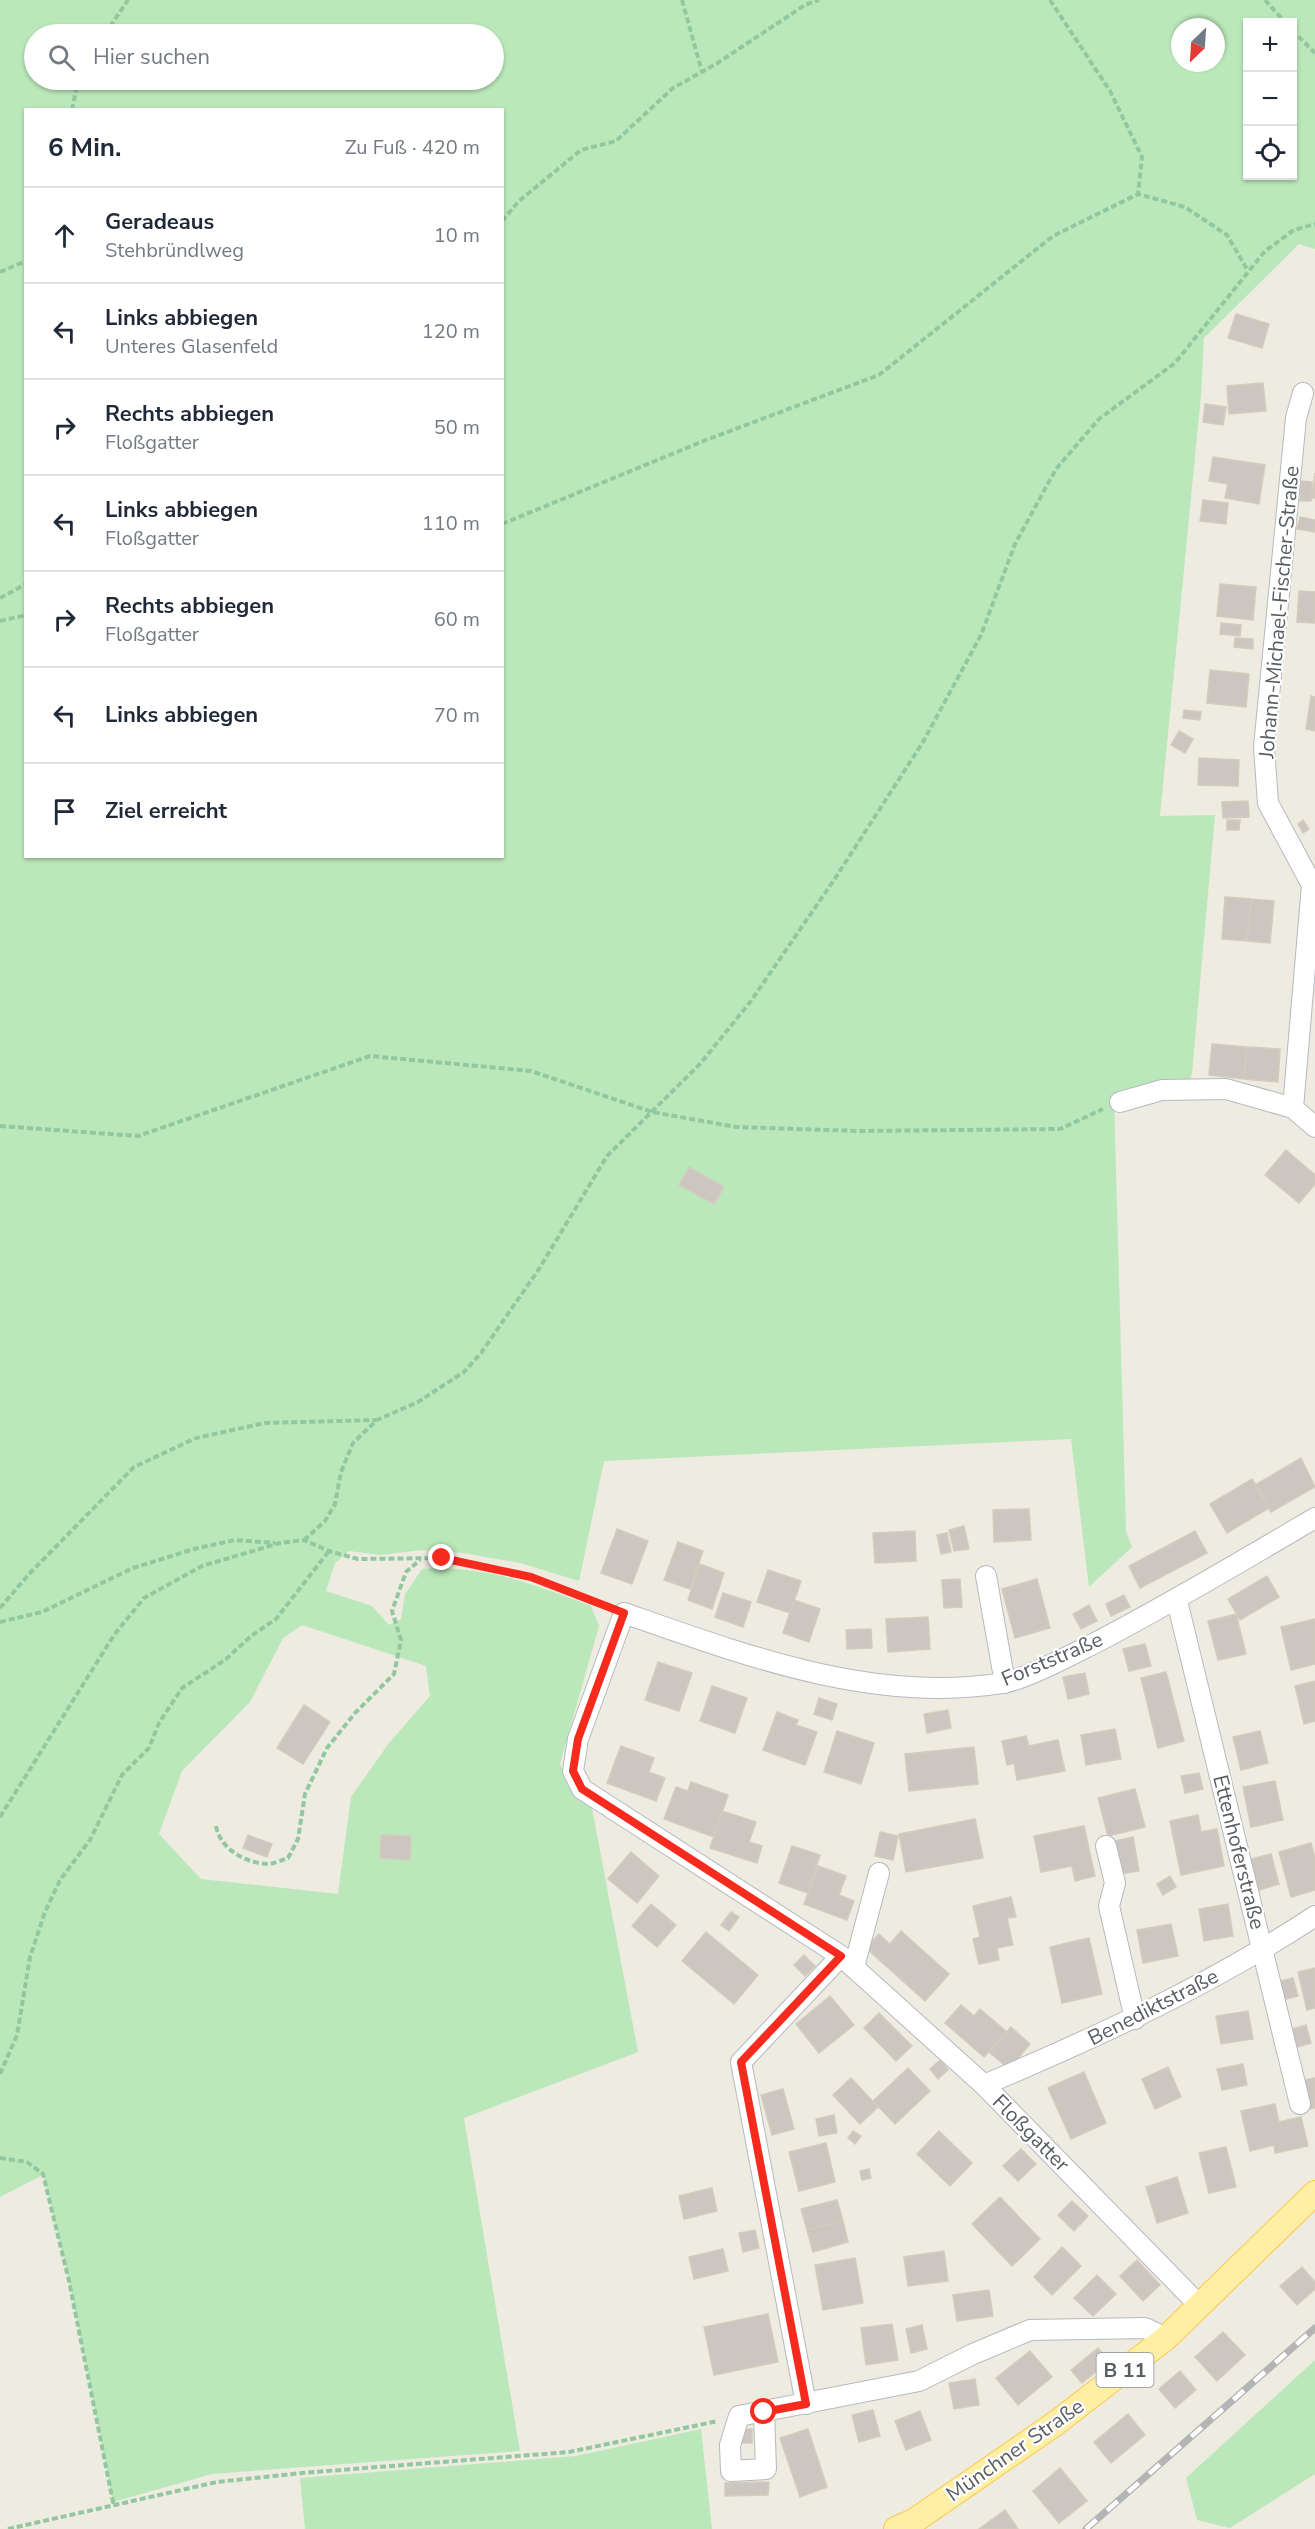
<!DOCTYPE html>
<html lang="de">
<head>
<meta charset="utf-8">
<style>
	:root { --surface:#fff; --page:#f6f6f7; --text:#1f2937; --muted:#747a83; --line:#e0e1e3 }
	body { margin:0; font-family:"Nunito Sans",sans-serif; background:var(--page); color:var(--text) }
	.controls { position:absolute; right:18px; top:18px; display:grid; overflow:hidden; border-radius:0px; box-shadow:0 2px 4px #0004 }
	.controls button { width:54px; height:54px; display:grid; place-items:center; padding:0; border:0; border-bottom:2px solid var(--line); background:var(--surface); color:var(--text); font:30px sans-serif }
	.compass { position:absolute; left:1171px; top:18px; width:54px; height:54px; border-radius:50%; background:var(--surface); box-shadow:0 2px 4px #0004; rotate:205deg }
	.stop { position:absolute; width:18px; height:18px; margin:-14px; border:4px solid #f62b1e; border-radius:50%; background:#fff }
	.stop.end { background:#f62b1e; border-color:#fff; box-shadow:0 2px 6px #0008 }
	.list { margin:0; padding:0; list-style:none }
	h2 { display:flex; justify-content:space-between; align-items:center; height:78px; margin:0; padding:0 24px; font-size:26px }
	h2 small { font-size:20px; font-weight:400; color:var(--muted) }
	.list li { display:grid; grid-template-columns:39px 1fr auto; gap:18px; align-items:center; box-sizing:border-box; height:96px; padding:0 24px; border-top:2px solid var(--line) }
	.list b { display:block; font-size:22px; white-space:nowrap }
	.list p { margin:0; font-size:20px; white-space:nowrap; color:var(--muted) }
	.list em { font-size:20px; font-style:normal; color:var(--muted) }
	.icon { flex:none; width:33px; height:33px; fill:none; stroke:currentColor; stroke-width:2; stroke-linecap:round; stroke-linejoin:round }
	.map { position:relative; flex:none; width:1315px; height:2529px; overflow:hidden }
	.search { position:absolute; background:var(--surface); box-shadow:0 2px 4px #0004; left:24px; top:24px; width:480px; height:66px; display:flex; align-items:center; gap:15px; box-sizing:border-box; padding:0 21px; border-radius:33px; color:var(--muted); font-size:22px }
	.panel { position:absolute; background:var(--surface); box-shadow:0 2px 4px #0004; left:24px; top:108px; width:480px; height:750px; border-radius:0px }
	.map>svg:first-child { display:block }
</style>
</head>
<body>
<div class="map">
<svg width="1315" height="2529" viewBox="0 0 1315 2529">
	<rect width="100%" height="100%" fill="#eeebe0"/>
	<!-- green -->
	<path fill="#bbe8ba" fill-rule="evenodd" d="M0 0H1315V249L1299 244 1204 338 1201 395 1160 816 1215 815 1192 1073 1190 1080 1163 1084 1114 1099 1126 1531 1132 1547 1089 1587 1071 1439 604 1461 579 1581 520 1563 463 1553 423 1550 380 1555 349 1551 335 1563 326 1591 372 1606 389 1625 401 1619 405 1594 422 1569C480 1564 538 1585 591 1606L599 1626 560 1764 569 1787 591 1803 638 2052 464 2118 520 2451 212 2474 113 2502 69 2281 43 2175 0 2197ZM1248 22H1292V176H1248ZM1180 27H1216V63H1180ZM34 34H494V80H34ZM26 110H502V856H26ZM302 1625 426 1666 430 1696 389 1743 351 1797 338 1894 201 1879 159 1834 182 1771 250 1702 283 1638Z
		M1315 2360V2474L1230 2528 1197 2520 1186 2478Z
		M701 2429 712 2529H305L300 2478 576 2456Z"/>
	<!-- building -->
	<path fill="#cbc7c0" stroke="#d3ccbe" stroke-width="1.5" d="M1236 314 1269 324 1262 348 1228 338Z
		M1263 383 1266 411 1229 414 1227 386Z
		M1205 404 1226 407 1223 425 1203 422Z
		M1213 457 1265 465 1259 504 1225 498 1228 484 1209 481Z
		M1315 473V498H1312Z
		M1301 481 1312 482 1311 501H1300Z
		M1203 500 1228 503 1226 524 1200 521Z
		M1300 517 1315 520V532L1297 529Z
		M1220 584 1256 587 1253 620 1217 616Z
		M1299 591 1315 592V623L1297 622Z
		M1221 623 1241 625 1240 636 1220 634Z
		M1235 638 1253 639V649L1234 647Z
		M1210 670 1249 674 1246 707 1207 703Z
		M1311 696 1315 697V731L1306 729Z
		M1184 710 1201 712 1200 720 1183 718Z
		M1179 731 1193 739 1185 753 1171 745Z
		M1199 758 1239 760 1238 786 1198 785Z
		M1248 801 1249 817 1223 818 1222 802Z
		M1227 820H1240L1239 830H1227Z
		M1303 820 1309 829 1303 833 1298 824Z
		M1225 897 1251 899 1247 941 1222 939Z
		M1251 899 1274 901 1270 943 1247 941Z
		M1212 1044 1247 1047 1244 1079 1209 1075Z
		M1247 1047 1280 1049 1278 1082 1244 1079Z
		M1286 1150 1315 1175V1184L1299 1203 1265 1175Z
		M689 1167 724 1187 714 1204 679 1185Z
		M1301 1458 1315 1487 1271 1512 1255 1485Z
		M1252 1479 1269 1508 1227 1533 1210 1504Z
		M1029 1509 1031 1540 994 1542 993 1510Z
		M964 1526 969 1549 954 1551 949 1530Z
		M617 1529 648 1541 632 1584 601 1573Z
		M915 1531 916 1561 875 1563 873 1533Z
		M1195 1531 1207 1553 1140 1588 1129 1566Z
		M947 1533 951 1552 941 1554 937 1535Z
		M678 1542 703 1551 690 1589 664 1580Z
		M700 1564 724 1573 712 1609 688 1600Z
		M768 1570 801 1581 790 1613 757 1602Z
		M1267 1576 1279 1597 1240 1620 1228 1599Z
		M960 1579 962 1607 944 1608 942 1580Z
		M1037 1579 1050 1628 1015 1638 1002 1589Z
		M723 1593 751 1602 743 1627 715 1617Z
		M1124 1595 1130 1607 1111 1616 1106 1604Z
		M794 1600 820 1609 809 1642 783 1633Z
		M1089 1605 1097 1621 1081 1629 1073 1614Z
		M1236 1614 1246 1654 1218 1660 1208 1621Z
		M928 1617 930 1649 888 1652 886 1619Z
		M1315 1619V1664L1291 1670 1281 1627Z
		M871 1629 872 1648 847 1649 846 1630Z
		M1145 1644 1151 1666 1129 1671 1123 1649Z
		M658 1662 692 1673 679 1711 645 1700Z
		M1166 1672 1184 1741 1158 1748 1141 1678Z
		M1085 1673 1089 1694 1068 1699 1063 1677Z
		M1315 1681V1721L1304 1724 1295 1686Z
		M712 1686 747 1698 735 1733 700 1721Z
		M819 1698 837 1704 832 1720 814 1714Z
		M304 1705 330 1722 303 1764 277 1748Z
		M948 1710 951 1728 927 1733 924 1714Z
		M777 1712 798 1720 796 1725 817 1732 805 1765 763 1750Z
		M1115 1729 1121 1759 1086 1765 1081 1735Z
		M837 1731 874 1743 861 1784 824 1772Z
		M1260 1731 1268 1763 1241 1770 1233 1737Z
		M1026 1736 1029 1746 1058 1740 1065 1771 1017 1780 1014 1763 1007 1765 1002 1741Z
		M621 1746 654 1758 649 1772 665 1778 656 1801 607 1783Z
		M974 1747 978 1784 909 1791 905 1754Z
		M1199 1773 1203 1789 1185 1793 1181 1776Z
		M1275 1781 1283 1820 1251 1827 1243 1787Z
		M691 1782 728 1795 714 1837 664 1819 676 1787 688 1791Z
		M1135 1789 1145 1827 1108 1836 1098 1798Z
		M722 1811 756 1822 749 1842 762 1846 757 1863 710 1848Z
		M1198 1815 1201 1832 1217 1829 1224 1866 1181 1875 1170 1821Z
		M975 1819 983 1858 906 1872 899 1834Z
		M1084 1826 1095 1876 1075 1881 1072 1866 1041 1872 1034 1836Z
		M880 1832 898 1836 893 1860 875 1856Z
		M248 1835 272 1844 267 1857 243 1848Z
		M381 1835 411 1836 410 1860 380 1858Z
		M1133 1837 1139 1871 1121 1874 1115 1841Z
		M1311 1843 1315 1858V1890L1291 1897 1279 1852Z
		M792 1846 820 1855 808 1893 779 1883Z
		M631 1852 659 1876 637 1903 608 1879Z
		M1271 1854 1279 1884 1259 1890 1251 1859Z
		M818 1866 846 1876 839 1895 854 1901 847 1920 804 1904Z
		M1170 1876 1176 1887 1163 1895 1157 1884Z
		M1011 1897 1016 1917 1007 1918 1013 1945 997 1948 999 1960 979 1964 973 1939 980 1937 973 1906Z
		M651 1904 676 1925 657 1947 632 1926Z
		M1228 1904 1233 1936 1204 1941 1199 1909Z
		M731 1912 739 1917 729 1931 721 1925Z
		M1171 1924 1178 1956 1143 1963 1137 1930Z
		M901 1931 949 1974 925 2001 866 1948 879 1934 890 1944Z
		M706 1932 758 1975 734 2004 682 1961Z
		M1089 1938 1102 1994 1062 2003 1050 1947Z
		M804 1955 815 1966 805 1976 794 1965Z
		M1315 1968V2008L1307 2010 1298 1972Z
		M1293 1978 1298 1996 1282 2000 1277 1982Z
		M830 1996 854 2025 819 2053 796 2024Z
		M961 2005 974 2016 980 2009 1007 2032 984 2057 945 2023Z
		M1248 2011 1253 2039 1221 2044 1216 2016Z
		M879 2013 912 2046 896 2061 864 2028Z
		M1306 2025 1311 2043 1294 2048 1289 2030Z
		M1011 2027 1030 2044 1009 2069 989 2052Z
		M940 2060 948 2070 938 2079 930 2069Z
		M1243 2064 1247 2085 1222 2090 1217 2069Z
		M1168 2067 1181 2097 1155 2109 1142 2079Z
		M908 2068 930 2091 895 2124 873 2101Z
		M1084 2072 1106 2123 1071 2139 1048 2088Z
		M851 2078 878 2107 860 2124 833 2095Z
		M1315 2078V2108L1310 2109 1304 2080Z
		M783 2089 794 2129 772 2135 761 2095Z
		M1275 2104 1279 2122 1301 2117 1308 2146 1275 2153 1274 2145 1250 2151 1241 2111Z
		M834 2115 837 2133 819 2136 816 2119Z
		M853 2131 861 2136 855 2144 848 2138Z
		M939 2131 972 2163 950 2186 917 2154Z
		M826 2143 835 2182 799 2191 789 2152Z
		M1226 2147 1236 2187 1209 2193 1199 2153Z
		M1021 2149 1036 2164 1018 2181 1003 2166Z
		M869 2169 871 2178 862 2180 860 2171Z
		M1177 2177 1188 2213 1157 2223 1146 2187Z
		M712 2188 717 2211 684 2219 679 2196Z
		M1000 2197 1040 2239 1012 2266 972 2224Z
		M837 2200 843 2221 807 2230 801 2209Z
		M1072 2201 1088 2216 1074 2231 1058 2215Z
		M843 2221 848 2242 813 2252 807 2230Z
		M755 2230 759 2248 743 2252 739 2233Z
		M1062 2247 1081 2266 1052 2295 1034 2277Z
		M723 2249 728 2271 694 2279 689 2257Z
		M944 2251 948 2281 908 2286 904 2257Z
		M855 2258 863 2303 823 2310 815 2265Z
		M1137 2260 1160 2285 1143 2301 1120 2276Z
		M1302 2267 1315 2282V2289L1297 2305 1280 2286Z
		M1097 2275 1116 2294 1093 2316 1074 2298Z
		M989 2290 993 2316 957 2321 953 2295Z
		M768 2314 778 2362 714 2375 704 2327Z
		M892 2324 898 2360 866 2365 861 2328Z
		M922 2325 927 2349 911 2353 906 2329Z
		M1223 2332 1245 2355 1217 2381 1195 2357Z
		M1098 2348 1109 2361 1082 2383 1071 2370Z
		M1030 2351 1052 2377 1018 2405 996 2378Z
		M1180 2371 1196 2390 1175 2408 1159 2389Z
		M975 2379 979 2405 954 2409 949 2383Z
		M873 2410 880 2436 859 2442 852 2415Z
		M920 2411 931 2440 906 2450 895 2421Z
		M1128 2414 1145 2435 1111 2463 1094 2442Z
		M752 2429V2443H742L741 2430Z
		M808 2429 827 2487 800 2497 780 2438Z
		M1060 2468 1087 2501 1059 2523 1033 2491Z
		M769 2482 768 2495 725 2496V2483Z
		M1005 2510 1018 2529H979Z"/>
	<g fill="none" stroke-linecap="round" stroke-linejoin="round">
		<!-- minor casing -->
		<g stroke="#b6b9bf" stroke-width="22">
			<path id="minor" d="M1120 1102 1162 1090 1226 1089 1293 1108 1315 1127
				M1293 1108 1312 885 1268 803 1264 747 1296 418 1303 393
				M986 1576 1005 1683
				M1177 1601 1300 2104
				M1106 1846 1115 1883 1109 1906 1135 2019
				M854 1967 879 1873
				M984 2085C1099 2036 1211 1985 1315 1916
				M1200 2306 984 2085 841 1956 582 1789 573 1771 578 1739 624 1613C744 1655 874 1704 1003 1683 1026 1679 1073 1654 1095 1643 1170 1604 1242 1561 1315 1518
				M806 2404 741 2062 841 1956
				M764 2412 766 2469 731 2471 730 2445 739 2416 919 2381 973 2354 1030 2330 1145 2328 1166 2338"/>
		</g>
		<!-- major casing -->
		<g stroke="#fcc84b" stroke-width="26">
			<path id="major" d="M896 2529 914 2521 1056 2423 1166 2338 1315 2193"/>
		</g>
		<!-- path -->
		<path stroke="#92c7a0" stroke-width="4" stroke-dasharray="6 3" stroke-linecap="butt" d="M682 0 702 72
			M1050 0 1110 91 1142 157 1138 194
			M1265 0 1285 22
			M1292 30 1315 53
			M105 34 128 0
			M72 110 78 80
			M502 221 519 201 581 150 616 141 673 88 716 64 805 5 819 0
			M0 272 26 261
			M502 524 706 440 879 375 1053 236 1138 194 1185 207 1227 235 1248 271
			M0 598 26 584
			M0 621 26 615
			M0 1126 138 1136 370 1056 531 1071 652 1112 736 1127 859 1131 1060 1129 1103 1109
			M304 1540 325 1521 335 1504 341 1472 353 1443 377 1420 418 1402 464 1372 481 1353 539 1269 607 1156 700 1064 751 1001 834 880 923 742 981 635 1015 544 1056 469 1099 419 1175 363 1265 251 1294 230 1315 224
			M0 1608 29 1574 134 1467 196 1438 265 1423 376 1420
			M0 1622 42 1612 133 1568 194 1549 235 1540 275 1543
			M0 1817 114 1635 144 1598 202 1566 280 1543 304 1540 329 1551 358 1559 442 1558 464 1561 531 1577 608 1607
			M216 1826C220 1849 246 1864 270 1864 275 1863 282 1860 288 1858L298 1839 305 1794 327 1748 355 1713 394 1674 401 1640 392 1611 406 1572 420 1560
			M0 2074 17 2035 30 1957 45 1912 60 1880 90 1840 122 1775 149 1748 159 1723 182 1688 225 1660 251 1636 276 1619 329 1551
			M0 2158 27 2162 43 2174 69 2281 113 2502 116 2506
			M8 2529 217 2482 302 2473 569 2452 718 2421"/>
		<!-- minor -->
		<use href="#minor" stroke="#fff" stroke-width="20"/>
		<!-- major -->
		<use href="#major" stroke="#ffefa4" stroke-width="24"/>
		<!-- rail casing -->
		<g stroke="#b3b4b4" stroke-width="7">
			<path id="rail" d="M1086 2529 1315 2328"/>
		</g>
		<!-- rail -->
		<use href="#rail" stroke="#fff" stroke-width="4.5" stroke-dasharray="14" stroke-linecap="butt"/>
	</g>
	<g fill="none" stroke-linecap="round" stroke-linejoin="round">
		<!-- route -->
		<path stroke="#f62b1e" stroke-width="8" d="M442 1558 531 1577 624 1613 578 1739 573 1771 582 1789 841 1956 741 2062 806 2404 764 2412"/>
	</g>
	<g text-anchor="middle" stroke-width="4.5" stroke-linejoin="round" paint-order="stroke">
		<!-- shield labels -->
		<rect fill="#fff" stroke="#8b8e92" stroke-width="1.5" x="1096.5" y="2353" width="57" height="34" rx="4.5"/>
		<g font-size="20" font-weight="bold" fill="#595e63">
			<text x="1125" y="2377">B 11</text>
		</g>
		<!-- street labels -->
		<g font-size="21" fill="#595e63" stroke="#fff">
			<text transform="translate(1279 612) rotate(-85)" y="7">Johann-Michael-Fischer-Straße</text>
			<text transform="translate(1052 1659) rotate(-23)" y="7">Forststraße</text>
			<text transform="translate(1239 1852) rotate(76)" y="7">Ettenhoferstraße</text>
			<text transform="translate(1153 2007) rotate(-27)" y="7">Benediktstraße</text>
			<text transform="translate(1031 2133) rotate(45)" y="7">Floßgatter</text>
			<text transform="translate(1015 2450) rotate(-35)" y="7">Münchner Straße</text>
		</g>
	</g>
</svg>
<div class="controls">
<button>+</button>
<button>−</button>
<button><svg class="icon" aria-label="locate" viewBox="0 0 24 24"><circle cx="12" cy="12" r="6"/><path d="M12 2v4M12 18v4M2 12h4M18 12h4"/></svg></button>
</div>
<svg class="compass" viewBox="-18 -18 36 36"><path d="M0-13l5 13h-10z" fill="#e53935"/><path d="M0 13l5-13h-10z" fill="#747a83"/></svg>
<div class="stop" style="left:764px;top:2412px"></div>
<div class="stop end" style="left:442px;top:1558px"></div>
<div class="search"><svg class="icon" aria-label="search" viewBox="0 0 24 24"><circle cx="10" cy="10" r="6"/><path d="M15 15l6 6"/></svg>Hier suchen</div>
<section class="panel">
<h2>6 Min.<small>Zu Fuß · 420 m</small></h2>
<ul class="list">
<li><svg class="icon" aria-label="ahead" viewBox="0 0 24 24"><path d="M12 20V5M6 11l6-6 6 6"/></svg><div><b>Geradeaus</b><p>Stehbründlweg</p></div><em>10 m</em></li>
<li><svg class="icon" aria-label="left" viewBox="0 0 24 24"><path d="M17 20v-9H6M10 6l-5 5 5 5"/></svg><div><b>Links abbiegen</b><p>Unteres Glasenfeld</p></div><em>120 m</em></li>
<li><svg class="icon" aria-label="right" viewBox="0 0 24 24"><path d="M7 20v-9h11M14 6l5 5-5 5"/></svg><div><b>Rechts abbiegen</b><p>Floßgatter</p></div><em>50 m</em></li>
<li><svg class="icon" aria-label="left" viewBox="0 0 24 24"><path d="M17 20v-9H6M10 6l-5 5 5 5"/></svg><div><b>Links abbiegen</b><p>Floßgatter</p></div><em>110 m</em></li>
<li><svg class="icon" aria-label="right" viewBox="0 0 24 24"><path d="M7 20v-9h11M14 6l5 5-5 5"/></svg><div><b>Rechts abbiegen</b><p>Floßgatter</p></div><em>60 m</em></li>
<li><svg class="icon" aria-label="left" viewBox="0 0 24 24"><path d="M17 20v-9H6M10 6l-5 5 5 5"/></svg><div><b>Links abbiegen</b></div><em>70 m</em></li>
<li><svg class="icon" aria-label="arrive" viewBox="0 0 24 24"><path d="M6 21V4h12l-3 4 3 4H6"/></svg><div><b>Ziel erreicht</b></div></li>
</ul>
</section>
</div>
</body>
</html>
